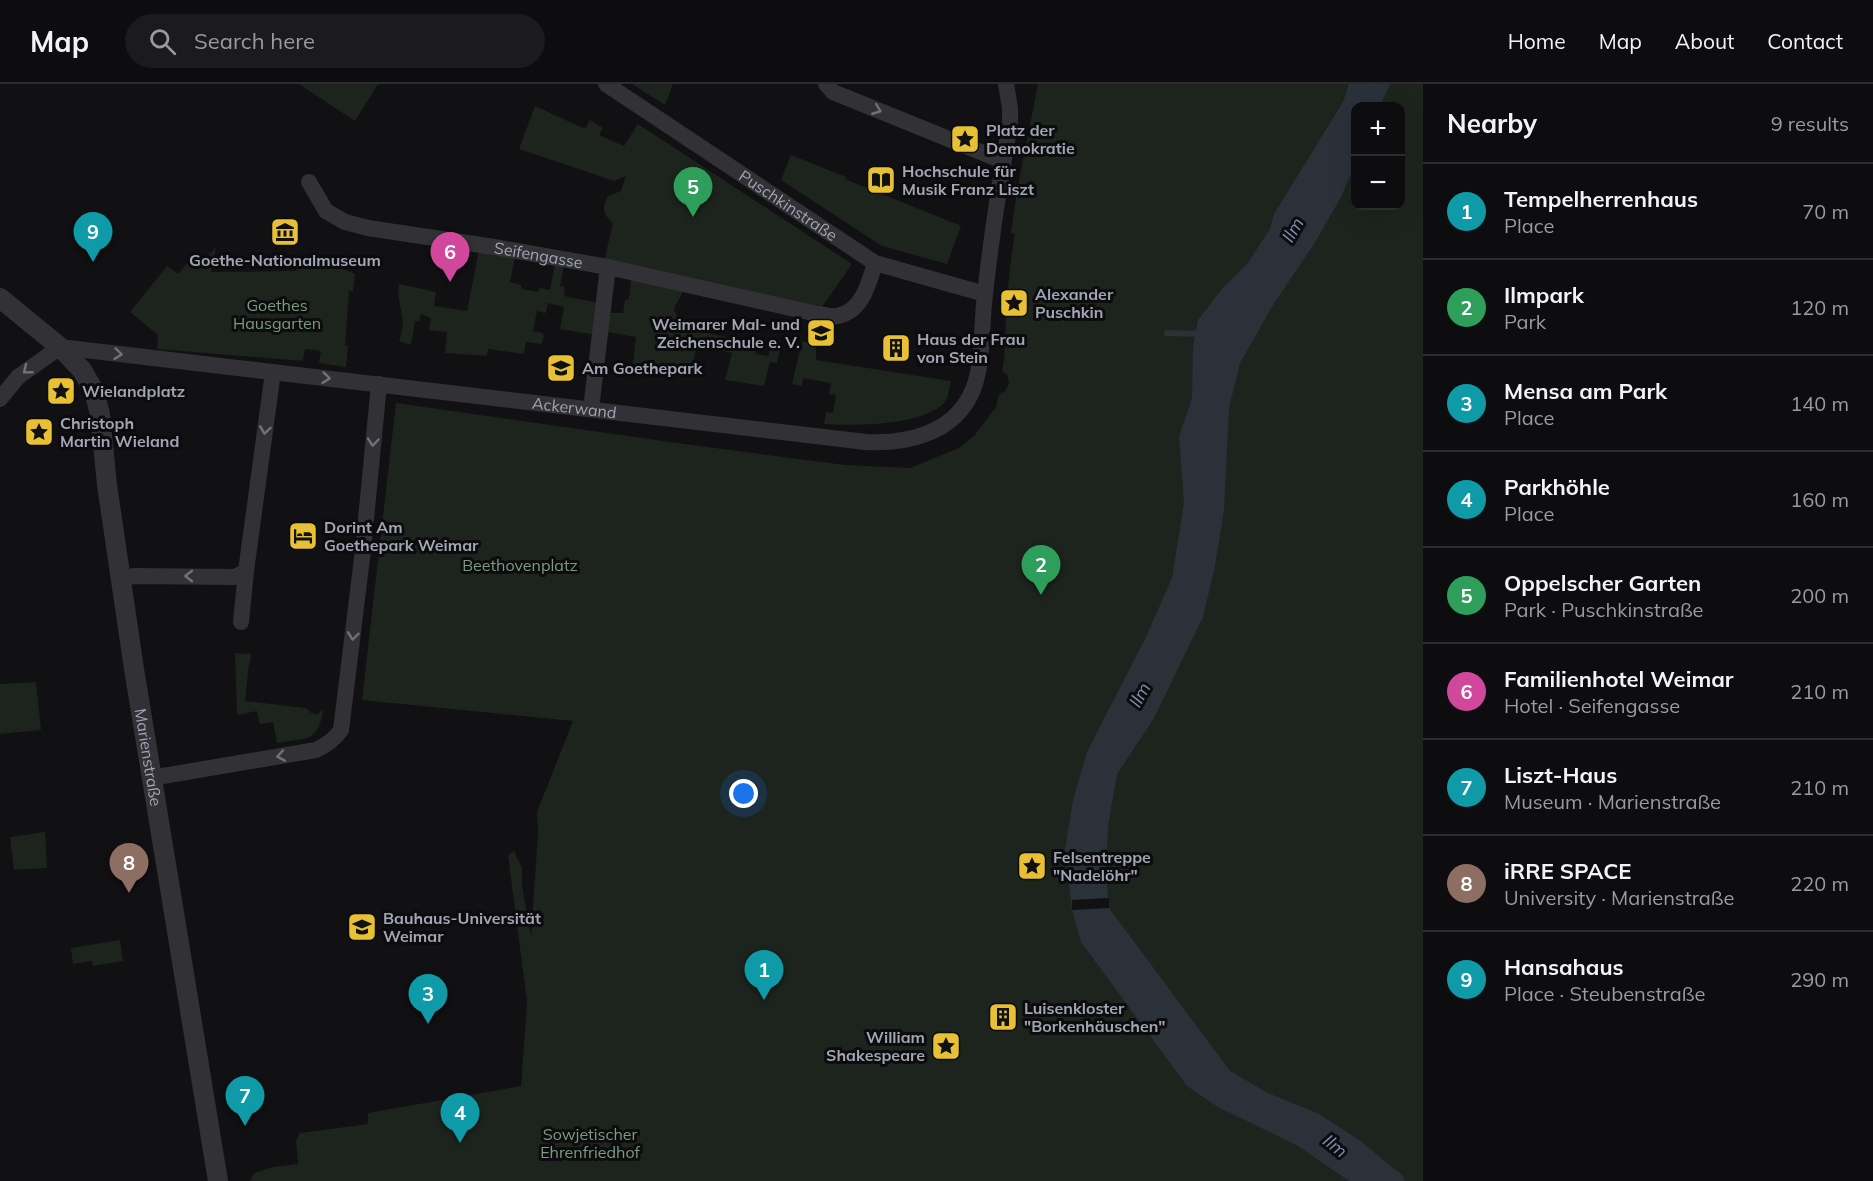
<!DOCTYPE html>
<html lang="en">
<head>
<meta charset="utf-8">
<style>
	:root { --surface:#0d0c0e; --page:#1b1a1c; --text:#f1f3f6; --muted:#9a9b9e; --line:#2d2c2e; --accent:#d93025 }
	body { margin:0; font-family:Mulish,sans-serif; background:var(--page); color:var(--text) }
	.controls { position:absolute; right:18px; top:18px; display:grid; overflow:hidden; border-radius:12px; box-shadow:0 6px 24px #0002 }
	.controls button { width:54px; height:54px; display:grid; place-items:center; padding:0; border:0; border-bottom:2px solid var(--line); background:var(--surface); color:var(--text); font:30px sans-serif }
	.you { position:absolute; left:744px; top:710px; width:21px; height:21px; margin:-15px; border:4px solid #fff; border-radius:50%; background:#1a73e8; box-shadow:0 0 0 9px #1a73e833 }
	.badge { display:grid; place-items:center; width:39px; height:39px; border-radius:50%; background:var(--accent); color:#fff; font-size:20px; font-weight:700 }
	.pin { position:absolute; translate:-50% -50px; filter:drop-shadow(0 2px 3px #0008) }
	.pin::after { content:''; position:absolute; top:32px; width:21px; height:18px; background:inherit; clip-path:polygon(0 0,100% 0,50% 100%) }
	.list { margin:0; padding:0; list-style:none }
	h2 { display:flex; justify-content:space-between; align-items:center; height:78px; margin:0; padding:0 24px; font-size:26px }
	h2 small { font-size:20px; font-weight:400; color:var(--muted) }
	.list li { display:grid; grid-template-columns:39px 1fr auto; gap:18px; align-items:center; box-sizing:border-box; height:96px; padding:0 24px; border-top:2px solid var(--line) }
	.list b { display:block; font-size:22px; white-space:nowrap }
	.list p { margin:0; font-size:20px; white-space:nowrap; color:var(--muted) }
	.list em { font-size:20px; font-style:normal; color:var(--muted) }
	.icon { flex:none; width:33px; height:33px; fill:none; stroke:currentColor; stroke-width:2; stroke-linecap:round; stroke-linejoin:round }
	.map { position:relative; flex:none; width:1423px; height:1097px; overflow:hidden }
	header { display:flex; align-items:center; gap:36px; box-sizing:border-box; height:84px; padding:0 30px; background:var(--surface); border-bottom:2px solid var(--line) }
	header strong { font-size:28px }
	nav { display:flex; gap:33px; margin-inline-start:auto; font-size:21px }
	.search { width:420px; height:54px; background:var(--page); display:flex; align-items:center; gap:15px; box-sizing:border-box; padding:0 21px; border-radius:33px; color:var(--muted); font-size:22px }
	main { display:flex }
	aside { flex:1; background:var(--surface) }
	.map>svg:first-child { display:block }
</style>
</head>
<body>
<header>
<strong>Map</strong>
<div class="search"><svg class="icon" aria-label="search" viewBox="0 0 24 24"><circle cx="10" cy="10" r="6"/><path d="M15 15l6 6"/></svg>Search here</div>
<nav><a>Home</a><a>Map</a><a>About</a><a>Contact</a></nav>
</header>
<main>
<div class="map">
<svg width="1423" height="1097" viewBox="0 0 1423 1097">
	<rect width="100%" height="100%" fill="#111012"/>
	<!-- green -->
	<path fill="#1d241e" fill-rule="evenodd" d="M299 0H378L355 37Z
		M632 0H673L665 21Z
		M1038 0H1423V1097H250L254 1089 273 1083 298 1080 296 1057 300 1049 368 1040V1029L521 1002 527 918 508 771 514 767 522 784V802L531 852 538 749 537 728 573 637 362 616 396 319 677 359 845 381 910 384 959 364 975 351 996 323 999 310 1005 307 1009 300 1007 291 1002 287C1006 268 1005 250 1006 231 1008 204 1010 177 1015 150L1011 149 1017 107ZM1356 22H1400V122H1356Z
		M535 22 585 45 590 36 603 44 599 51 624 62 638 40 852 180 820 226 604 177 613 139C602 130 602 123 608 112L621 107 626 92 614 97 519 65Z
		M791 71 846 93 845 95 961 142 947 180 882 162 781 96Z
		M216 163 211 188 296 187 297 180 318 179 317 174 355 190 353 207H349L345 261 348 262 346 283 319 279 321 267 305 265 303 277 157 265 158 251 130 228 167 182 178 190 190 176 200 182Z
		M479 166 515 173 510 198 521 201 522 205 538 208 540 204 550 206 555 180 564 182 560 202 565 203 564 212 599 219 596 251 560 245 564 223 548 219 546 229 537 227 533 247 543 249 544 253 541 260 526 258 524 270 488 265 487 272 445 269 447 248 429 246 431 234 421 230 419 237H415L411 261 399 257C409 231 395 222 399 200L436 208 434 222 467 227Z
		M631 195 683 206C681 215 675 219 674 226L677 231 676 242 757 260 755 270 768 272 771 263 780 265 777 279 770 278 764 302 725 296 732 269 698 260 690 287 633 280 636 253 607 248 609 229H623L625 216 629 215Z
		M802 257 816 261V276L951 297C949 304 949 313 944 319 921 342 855 342 824 340L826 328 833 329 836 311 829 310 831 299 803 294 802 302 792 300Z
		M235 569 251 570 250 579 249 580 245 617 306 624 311 629 318 630 323 625C319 659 306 654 277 659L273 638 260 640 257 627 237 631Z
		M36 598 41 646 0 650V600Z
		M45 748 47 784 14 786 10 753Z
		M120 856 123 877 93 882 92 877 73 880 71 864Z"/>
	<!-- water -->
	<path fill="#2b3139" d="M1349 0H1390L1380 22H1356L1355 80 1341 113 1314 160 1273 221 1240 279 1229 324 1224 426 1215 482 1203 533 1153 636 1117 690 1108 742 1106 788 1109 824 1230 987 1268 1009 1319 1030 1359 1056 1402 1091 1405 1097H1349L1298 1062 1218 1023 1187 1002 1081 858 1072 826 1065 766 1073 716 1087 668 1146 553 1172 494 1184 419 1179 352 1192 315 1193 262 1198 236 1221 206 1247 180 1270 145 1274 130 1343 18Z"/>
	<!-- pier -->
	<path fill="#111012" d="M1109 814V824L1072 826V816Z"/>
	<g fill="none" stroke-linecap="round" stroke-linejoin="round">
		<!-- stream -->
		<path stroke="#2b3139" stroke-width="6" d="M1167 249 1202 250"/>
		<!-- minor -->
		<g stroke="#323236" stroke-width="16">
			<path id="s1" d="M606 0 875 179 985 210"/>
			<path d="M826 0 833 8 1003 77"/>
			<path id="s2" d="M309 98 326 127 345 138 368 144 494 163 608 183 817 230C823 230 831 233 837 232 862 228 869 199 875 179"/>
			<path id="s3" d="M0 315 18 293 60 263 866 358C906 360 952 350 971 310 984 284 981 240 985 211 991 154 1000 96 1010 40V24L1006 0"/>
			<path d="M591 325 608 183"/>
			<path d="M121 494 135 492 235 493 246 487"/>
			<path d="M241 538 246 487 273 288"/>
			<path d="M151 694 316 666C327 661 334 656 341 646L363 466 379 300"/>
		</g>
		<!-- tertiary -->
		<path stroke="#323236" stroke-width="20" id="s4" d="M0 214 60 263 82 286 94 307 100 330 107 401 134 585 218 1097"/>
	</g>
	<!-- one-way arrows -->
	<defs><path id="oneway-chevron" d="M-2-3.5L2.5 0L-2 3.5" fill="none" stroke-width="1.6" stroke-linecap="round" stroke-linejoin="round" transform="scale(1.5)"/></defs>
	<g stroke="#70717a">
		<use href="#oneway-chevron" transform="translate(877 26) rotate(22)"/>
		<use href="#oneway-chevron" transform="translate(118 270) rotate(6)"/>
		<use href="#oneway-chevron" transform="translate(27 286) rotate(141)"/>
		<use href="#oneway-chevron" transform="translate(326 294) rotate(6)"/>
		<use href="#oneway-chevron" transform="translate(265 346) rotate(98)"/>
		<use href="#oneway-chevron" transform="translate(373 358) rotate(95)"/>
		<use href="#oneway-chevron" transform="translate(189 492) rotate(-180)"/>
		<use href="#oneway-chevron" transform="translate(353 552) rotate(97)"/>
		<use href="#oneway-chevron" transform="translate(281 672) rotate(170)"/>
	</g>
	<!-- icons -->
	<defs>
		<g id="sight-square" transform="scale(1.5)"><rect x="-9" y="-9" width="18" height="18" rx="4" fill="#e7c133" stroke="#0c0b0d"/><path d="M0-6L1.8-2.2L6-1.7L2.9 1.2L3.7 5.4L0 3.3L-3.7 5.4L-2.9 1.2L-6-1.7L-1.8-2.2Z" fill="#111"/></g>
		<g id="library-square" transform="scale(1.5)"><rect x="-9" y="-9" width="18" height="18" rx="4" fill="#e7c133" stroke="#0c0b0d"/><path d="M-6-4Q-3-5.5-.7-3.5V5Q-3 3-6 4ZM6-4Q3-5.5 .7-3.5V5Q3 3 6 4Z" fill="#111"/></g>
		<g id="museum-square" transform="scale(1.5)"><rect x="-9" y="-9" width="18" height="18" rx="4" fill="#e7c133" stroke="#0c0b0d"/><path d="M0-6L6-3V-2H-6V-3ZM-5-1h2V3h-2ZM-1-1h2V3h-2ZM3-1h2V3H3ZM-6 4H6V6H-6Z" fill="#111"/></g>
		<g id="school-square" transform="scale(1.5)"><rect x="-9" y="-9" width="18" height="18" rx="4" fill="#e7c133" stroke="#0c0b0d"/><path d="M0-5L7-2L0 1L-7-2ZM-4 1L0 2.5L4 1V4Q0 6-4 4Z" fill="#111"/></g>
		<g id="building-square" transform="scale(1.5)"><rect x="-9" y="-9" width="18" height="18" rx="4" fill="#e7c133" stroke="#0c0b0d"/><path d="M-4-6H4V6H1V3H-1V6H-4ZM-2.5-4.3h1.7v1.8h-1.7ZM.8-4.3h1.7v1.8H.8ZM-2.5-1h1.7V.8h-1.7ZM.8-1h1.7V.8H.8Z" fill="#111"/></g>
		<g id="hotel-square" transform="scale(1.5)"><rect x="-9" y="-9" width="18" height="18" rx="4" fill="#e7c133" stroke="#0c0b0d"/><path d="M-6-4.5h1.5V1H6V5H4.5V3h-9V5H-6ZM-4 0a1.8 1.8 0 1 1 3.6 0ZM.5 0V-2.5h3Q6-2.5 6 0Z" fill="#111"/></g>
		<g id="university-square" transform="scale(1.5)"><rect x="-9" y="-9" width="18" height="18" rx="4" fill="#e7c133" stroke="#0c0b0d"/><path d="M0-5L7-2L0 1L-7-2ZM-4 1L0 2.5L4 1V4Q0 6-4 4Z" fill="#111"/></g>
	</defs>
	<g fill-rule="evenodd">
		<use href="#sight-square" x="965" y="55"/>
		<use href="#library-square" x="881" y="96"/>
		<use href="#museum-square" x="285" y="148"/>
		<use href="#sight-square" x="1014" y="219"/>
		<use href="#school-square" x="821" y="249"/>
		<use href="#building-square" x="896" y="264"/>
		<use href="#school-square" x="561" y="284"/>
		<use href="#sight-square" x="61" y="307"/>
		<use href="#sight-square" x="39" y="348"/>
		<use href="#hotel-square" x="303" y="452"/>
		<use href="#sight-square" x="1032" y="782"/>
		<use href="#university-square" x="362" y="843"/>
		<use href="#building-square" x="1003" y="933"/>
		<use href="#sight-square" x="946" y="962"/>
	</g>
	<g text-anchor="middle" stroke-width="6" stroke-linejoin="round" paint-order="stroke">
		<!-- poi labels -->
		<g font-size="16" font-weight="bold" fill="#a2a5b2" stroke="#0c0b0d" text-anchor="start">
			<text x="986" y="52">Platz der<tspan x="986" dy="18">Demokratie</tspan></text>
			<text x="902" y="93">Hochschule für<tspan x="902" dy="18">Musik Franz Liszt</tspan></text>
			<text x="285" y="182" text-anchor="middle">Goethe-Nationalmuseum</text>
			<text x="1035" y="216">Alexander<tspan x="1035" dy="18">Puschkin</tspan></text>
			<text x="800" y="246" text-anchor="end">Weimarer Mal- und<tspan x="800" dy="18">Zeichenschule e. V.</tspan></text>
			<text x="917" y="261">Haus der Frau<tspan x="917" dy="18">von Stein</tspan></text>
			<text x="582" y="290">Am Goethepark</text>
			<text x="82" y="313">Wielandplatz</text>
			<text x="60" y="345">Christoph<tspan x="60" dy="18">Martin Wieland</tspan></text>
			<text x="324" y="449">Dorint Am<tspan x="324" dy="18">Goethepark Weimar</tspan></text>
			<text x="1053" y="779">Felsentreppe<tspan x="1053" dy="18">"Nadelöhr"</tspan></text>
			<text x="383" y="840">Bauhaus-Universität<tspan x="383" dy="18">Weimar</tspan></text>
			<text x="1024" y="930">Luisenkloster<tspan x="1024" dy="18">"Borkenhäuschen"</tspan></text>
			<text x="925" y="959" text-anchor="end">William<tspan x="925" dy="18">Shakespeare</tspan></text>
		</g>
		<!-- street labels -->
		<g font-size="16" fill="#a2a5b2" stroke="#0c0b0d">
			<text dy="6" stroke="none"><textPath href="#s1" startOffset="219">Puschkinstraße</textPath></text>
			<text dy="6" stroke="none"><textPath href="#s2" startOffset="252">Seifengasse</textPath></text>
			<text dy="6" stroke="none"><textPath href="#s3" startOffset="598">Ackerwand</textPath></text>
			<text dy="6" stroke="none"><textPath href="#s4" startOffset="504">Marienstraße</textPath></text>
		</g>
		<!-- park labels -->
		<g font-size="16" fill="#7a9c80" stroke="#0c0b0d">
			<text x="277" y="227">Goethes<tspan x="277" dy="18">Hausgarten</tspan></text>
			<text x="520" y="487">Beethovenplatz</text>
			<text x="590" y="1056">Sowjetischer<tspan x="590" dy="18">Ehrenfriedhof</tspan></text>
		</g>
		<!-- water labels -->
		<g font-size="18" font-style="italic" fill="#7a8eac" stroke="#0c0b0d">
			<text transform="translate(1293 146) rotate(-60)" y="6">Ilm</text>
			<text transform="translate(1140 611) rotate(-61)" y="6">Ilm</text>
			<text transform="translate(1335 1062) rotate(39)" y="6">Ilm</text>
		</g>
	</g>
</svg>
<div class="controls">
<button>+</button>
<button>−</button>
</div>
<div class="you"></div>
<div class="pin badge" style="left:764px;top:916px;background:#0f9aa8">1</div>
<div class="pin badge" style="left:1041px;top:511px;background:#2e9e5b">2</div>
<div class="pin badge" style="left:428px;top:940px;background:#0f9aa8">3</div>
<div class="pin badge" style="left:460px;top:1059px;background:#0f9aa8">4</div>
<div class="pin badge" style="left:693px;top:133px;background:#2e9e5b">5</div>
<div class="pin badge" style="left:450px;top:198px;background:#d1479c">6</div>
<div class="pin badge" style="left:245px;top:1042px;background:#0f9aa8">7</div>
<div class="pin badge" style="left:129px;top:809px;background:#8d6e63">8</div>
<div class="pin badge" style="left:93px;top:178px;background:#0f9aa8">9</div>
</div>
<aside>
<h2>Nearby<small>9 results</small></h2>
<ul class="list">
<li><span class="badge" style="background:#0f9aa8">1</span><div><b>Tempelherrenhaus</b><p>Place</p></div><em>70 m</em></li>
<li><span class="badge" style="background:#2e9e5b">2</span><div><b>Ilmpark</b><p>Park</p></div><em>120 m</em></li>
<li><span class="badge" style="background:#0f9aa8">3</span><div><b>Mensa am Park</b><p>Place</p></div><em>140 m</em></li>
<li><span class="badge" style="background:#0f9aa8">4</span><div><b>Parkhöhle</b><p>Place</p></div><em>160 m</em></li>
<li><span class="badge" style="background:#2e9e5b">5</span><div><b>Oppelscher Garten</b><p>Park · Puschkinstraße</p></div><em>200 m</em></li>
<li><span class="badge" style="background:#d1479c">6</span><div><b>Familienhotel Weimar</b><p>Hotel · Seifengasse</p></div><em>210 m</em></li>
<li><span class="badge" style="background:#0f9aa8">7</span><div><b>Liszt-Haus</b><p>Museum · Marienstraße</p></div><em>210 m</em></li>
<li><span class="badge" style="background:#8d6e63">8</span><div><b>iRRE SPACE</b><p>University · Marienstraße</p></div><em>220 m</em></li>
<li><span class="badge" style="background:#0f9aa8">9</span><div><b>Hansahaus</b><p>Place · Steubenstraße</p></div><em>290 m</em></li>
</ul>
</aside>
</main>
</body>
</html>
